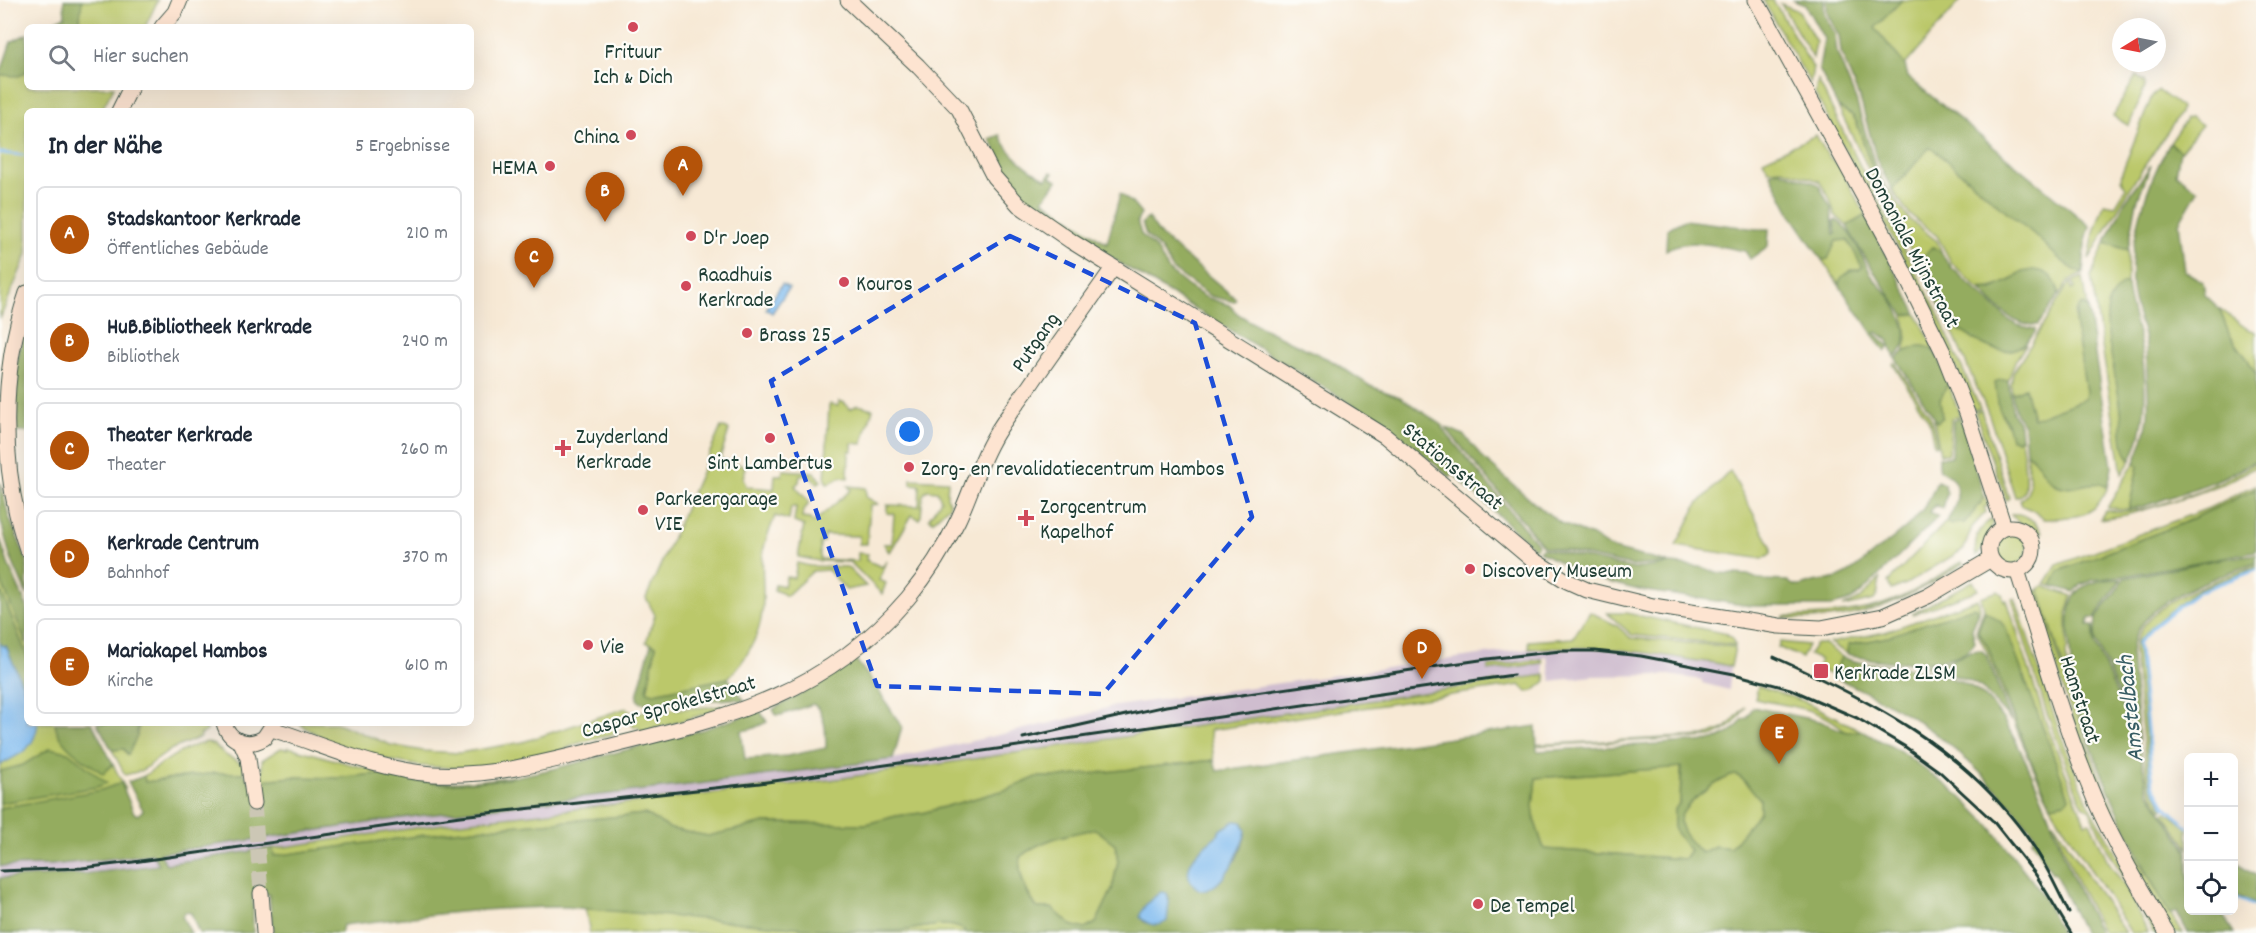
<!DOCTYPE html>
<html lang="de">
<head>
<meta charset="utf-8">
<style>
	:root { --surface:#fff; --page:#f6f6f7; --text:#1f2937; --muted:#747a83; --line:#e0e1e3; --accent:#b45309 }
	body { margin:0; font-family:Dekko,sans-serif; background:var(--page); color:var(--text) }
	.controls { position:absolute; right:18px; bottom:18px; display:grid; overflow:hidden; border-radius:9px; box-shadow:0 6px 24px #0002 }
	.controls button { width:54px; height:54px; display:grid; place-items:center; padding:0; border:0; border-bottom:2px solid var(--line); background:var(--surface); color:var(--text); font:30px sans-serif }
	.compass { position:absolute; left:2112px; top:18px; width:54px; height:54px; border-radius:50%; background:var(--surface); box-shadow:0 6px 24px #0002; rotate:260deg }
	.you { position:absolute; left:910px; top:432px; width:21px; height:21px; margin:-15px; border:4px solid #fff; border-radius:50%; background:#1a73e8; box-shadow:0 0 0 9px #1a73e833 }
	.badge { display:grid; place-items:center; width:39px; height:39px; border-radius:50%; background:var(--accent); color:#fff; font-size:20px; font-weight:700 }
	.pin { position:absolute; translate:-50% -50px; filter:drop-shadow(0 2px 3px #0008) }
	.pin::after { content:''; position:absolute; top:32px; width:21px; height:18px; background:inherit; clip-path:polygon(0 0,100% 0,50% 100%) }
	.list { margin:0; padding:0; list-style:none }
	h2 { display:flex; justify-content:space-between; align-items:center; height:78px; margin:0; padding:0 24px; font-size:26px }
	h2 small { font-size:20px; font-weight:400; color:var(--muted) }
	.list li { display:grid; grid-template-columns:39px 1fr auto; gap:18px; align-items:center; box-sizing:border-box; height:96px; margin:0 12px 12px; padding:0 12px; border:2px solid var(--line); border-radius:9px }
	.list b { display:block; font-size:22px; white-space:nowrap }
	.list p { margin:0; font-size:20px; white-space:nowrap; color:var(--muted) }
	.list em { font-size:20px; font-style:normal; color:var(--muted) }
	.icon { flex:none; width:33px; height:33px; fill:none; stroke:currentColor; stroke-width:2; stroke-linecap:round; stroke-linejoin:round }
	.map { position:relative; flex:none; width:2256px; height:933px; overflow:hidden }
	.search { position:absolute; background:var(--surface); box-shadow:0 6px 24px #0002; left:24px; top:24px; width:450px; height:66px; display:flex; align-items:center; gap:15px; box-sizing:border-box; padding:0 21px; border-radius:9px; color:var(--muted); font-size:22px }
	.panel { position:absolute; background:var(--surface); box-shadow:0 6px 24px #0002; left:24px; top:108px; width:450px; height:618px; border-radius:9px }
	.map>svg:first-child { display:block }
</style>
</head>
<body>
<div class="map">
<svg width="2256" height="933" viewBox="0 0 2256 933">
	<rect width="100%" height="100%" fill="#fdfcf7"/>
	<filter id="ink" filterUnits="userSpaceOnUse"><feTurbulence type="fractalNoise" baseFrequency=".0167" numOctaves="2"/><feDisplacementMap in="SourceGraphic" scale="12" xChannelSelector="R" yChannelSelector="G"/><feConvolveMatrix kernelMatrix="1 2 1 2 8 2 1 2 1" color-interpolation-filters="sRGB"/></filter>
	<filter id="wash" filterUnits="userSpaceOnUse"><feTurbulence type="fractalNoise" baseFrequency=".008" numOctaves="4" result="noise"/><feDisplacementMap in="SourceGraphic" scale="24" xChannelSelector="R" yChannelSelector="G"/><feGaussianBlur stdDeviation="1.35" result="paint"/><feColorMatrix in="noise" values="0 0 0 0 0 0 0 0 0 0 0 0 0 0 0 0 0 1.4 0 .05"/><feComposite in="paint" operator="in"/></filter>
	<g filter="url(#wash)">
		<rect width="100%" height="100%" fill="#f7e9d5"/>
		<!-- industrial -->
		<path fill="#cfbdcf" d="M1595 646 1640 651 1726 665 1731 667 1729 690 1702 683V680L1669 675 1593 676 1551 681 1547 656 1542 657 1545 675 830 780 436 825 166 864 160 853 409 817 706 783 893 759 1085 715 1109 707 1486 654 1546 647Z
			M153 854 159 866 84 874 0 878V866L50 865Z"/>
		<!-- green -->
		<path fill="#bbc86a" stroke="#6d824f" stroke-width="1.5" fill-rule="evenodd" d="M64 0H158L145 27H43L65 16Z
			M1763 0H1773L1813 68 1810 83Z
			M1902 0H1961L1905 65 1874 28Z
			M1781 4 1799 11 1816 42 1813 58Z
			M27 34V87H114L101 111H27V254L0 319V75L11 42Z
			M2136 76 2144 81 2145 87 2129 126 2113 116Z
			M1818 80 1869 184 1936 309 1980 408 1974 410 1929 305 1815 94Z
			M2159 91 2181 107 2180 113 2137 177 2089 259 2094 232 2104 204 2115 206 2126 188 2121 179 2122 172 2152 96Z
			M1838 107 1852 115 1856 121 1872 167 1885 190 1887 191 1888 189 1909 219 1937 241 1942 253 1940 251 1923 268 1924 275 1872 176Z
			M2191 117 2202 125 2180 152 2170 143 2186 119Z
			M1816 135 1828 156 1838 165 1866 215 1847 226 1835 215 1829 197 1819 181 1782 169 1768 170 1763 160Z
			M1929 148 1933 149C1964 176 1997 204 2029 230 2050 247 2057 262 2083 274L2069 280 2059 295 2058 289 2023 272C2013 279 1993 291 1981 288L1982 292 1951 262 1937 236 1910 215 1892 190Z
			M1848 239 1862 267 1859 270H1851L1839 282 1841 288 1822 260 1828 258 1836 241Z
			M2105 243 2128 250 2127 284H2123L2108 307 2107 320 2122 413 2124 443 2125 452 2131 460 2122 474 2091 276Z
			M2083 277 2088 308 2083 305 2075 312V321L2086 392 2085 399 2033 419 2025 388 2012 394 2011 385 2013 373 2066 288 2071 282 2072 289H2075L2073 281Z
			M2219 308 2246 328 2256 332V375L2248 360 2229 334Z
			M1908 314H1917L1935 350 1923 346 1904 352 1907 338 1904 315Z
			M1947 320 1973 339 2021 347 2027 343 2016 360 2008 380H2000L1996 390C1999 396 1997 402 2000 409 2003 420 2011 431 2018 440L2021 437C2022 448 2029 486 2023 493 2020 497 2019 497 2015 497L1989 415Z
			M1895 363 1931 418 1937 445H1934L1929 421 1893 364Z
			M1948 383 1960 415 1951 418 1949 454H1940L1934 420 1937 422 1942 418 1940 400Z
			M839 401 845 403 849 409 858 405 873 409 862 444 852 443V451H849L848 478 840 477 828 484 825 480 829 406 830 404 838 406Z
			M1981 410 2009 498 2006 500 1975 412Z
			M721 427 729 430 720 459 745 466 743 479 747 487 774 489 775 475H782L783 470 814 472 821 481 818 483 807 475H800L799 482 795 486 808 501V505L803 511 802 518 810 519 813 523 851 490 848 486 866 488V497L878 504 870 505 867 544H859V536L825 535 824 542 820 543V559L858 561V553L868 554 866 560 882 567 887 561 879 580 886 583 882 594 850 562 819 561 798 557 804 526 794 522 796 507H791L789 520 775 516C771 528 765 539 763 552 761 572 765 593 762 613 759 637 745 662 728 678L654 693 647 691 656 646 646 642 655 615 646 598Z
			M2026 453C2041 460 2043 481 2060 486 2076 492 2090 477 2108 487 2098 508 2091 515 2068 517 2060 518 2051 520 2044 519L2032 510 2022 506 2020 500C2036 491 2027 468 2026 453Z
			M2135 462 2138 466 2129 509 2107 508Z
			M2256 462V467L2225 483 2187 497 2126 515 2100 519 2105 511C2117 511 2130 512 2142 509 2172 503 2231 480 2256 462Z
			M1730 471 1771 546V553L1763 559 1676 546 1697 505Z
			M911 479 948 481 947 496 950 505 933 521 929 518 941 500 937 491 927 490 923 495 921 516 919 519 912 515 890 552H889L884 544H892L894 514 887 513V505L919 506 920 485 911 484Z
			M2256 485V489L2183 523 2060 570 2052 586 2045 584 2057 565 2209 508Z
			M1984 494 1988 506 1984 507 1986 512 1972 527 1964 549 1906 584 1891 590 1888 582 1946 522 1951 525 1959 522 1964 524 1981 503Z
			M2011 514C2023 512 2037 521 2042 533 2031 533 2017 524 2011 514Z
			M1992 519C1993 530 1985 549 1976 556 1973 541 1979 527 1992 519Z
			M1995 549a16 16 0 1 1 32 0a16 16 0 1 1-32 0Z
			M0 539 8 564 27 607V723H92L125 788 0 810Z
			M1962 562 1963 564C1901 602 1860 624 1784 618V616C1826 617 1868 613 1906 595 1925 586 1943 573 1962 562Z
			M797 563 810 566 847 567 866 586 846 590 828 570 813 571 786 596 782 593 774 590 775 584 784 586 786 577 794 578Z
			M2256 565V568L2199 589 2158 621 2137 642 2150 780 2153 789 2164 809 2162 810 2152 794 2147 779 2134 652C2135 604 2219 579 2256 565Z
			M1881 578C1877 586 1880 594 1874 600L1843 607 1861 598Z
			M1973 581 1978 590 1913 614V613Z
			M2043 586 2072 596 2067 614V649C2063 659 2071 667 2067 677L2039 589Z
			M2038 590C2062 667 2084 745 2117 818 2136 858 2159 896 2183 933H2173L2114 826 2088 765 2033 593Z
			M1998 591 2002 594 2004 601 2007 600 2045 720 2085 823 2090 822 2107 859 2129 893 2148 933H2131L2058 818 2044 792 2019 735 1987 652 1976 631 1984 608 1981 597ZM1985 611 2009 636 2022 676 2069 797 2065 802 2051 805 2029 756 1988 647 1978 631Z
			M2015 598 2060 733 2086 798 2159 933H2153L2129 885 2106 847 2090 810 2082 805 2046 711 2012 599Z
			M1978 599 1980 608 1978 615 1976 608 1883 638 1848 645 1847 654 1830 643 1885 632Z
			M1590 612 1616 625 1631 638 1735 647 1731 667C1719 662 1704 662 1691 660 1636 650 1585 644 1529 649L1528 641 1573 638Z
			M1607 613H1626L1728 634 1727 636 1731 637 1735 645 1632 635Z
			M1780 642 1808 645 1802 658 1778 647Z
			M1815 644H1824L1842 657 1839 661 1835 677 1817 668 1820 660 1809 655Z
			M1542 659 1543 663 1488 671V667Z
			M1545 675 1546 681 1534 691 1527 692 1520 685 1210 730 1214 760 1061 777H1037L1009 789 922 813 896 816 866 824 765 823 708 836 671 829 645 814 454 831 274 856 166 864 436 825 830 780Z
			M1758 686 1806 702 1862 731 1846 732C1824 708 1786 706 1755 699Z
			M723 706 725 708 641 733 639 727 633 726 628 716 618 718V727L613 734 576 744 551 756 473 769 419 766 373 757 326 740 301 725 302 723H337L391 745 423 751 459 753 523 742 626 708 633 714 647 711Z
			M1745 707C1737 723 1727 732 1710 737L1531 746V745L1705 736 1725 729Z
			M138 723H205L207 731 200 735 201 737 172 749 141 771 125 775 112 750 124 749 127 755 139 727Z
			M206 742 214 745 227 756 243 764 244 773H216L145 782 144 776C164 762 182 748 206 742Z
			M288 747C338 760 385 776 436 781 462 784 489 779 514 776 471 786 432 783 388 777L385 773 336 778 293 777 262 780V760L281 748 287 749Z
			M1681 767 1680 802 1674 811V827L1677 833 1690 850 1684 859 1544 849 1535 822 1533 806 1536 778Z
			M1736 775C1745 778 1752 791 1760 799V812L1730 848 1715 846 1701 853C1693 844 1681 835 1680 822 1679 806 1722 776 1736 775Z
			M2167 812 2188 828V848L2164 813Z
			M2053 821 2125 933H2103L2078 884Z
			M1095 828 1115 844 1118 861 1112 890 1096 923 1085 929 1071 925 1051 908H1037C1027 892 1018 877 1020 857 1041 839 1069 834 1095 828Z
			M585 908 838 931C858 930 876 931 895 931 918 931 943 918 964 930V933H590Z"/>
		<!-- forest -->
		<path fill="#94ac5e" stroke="#5a7449" stroke-width="1.5" fill-rule="evenodd" d="M64 0H82L79 27H43L65 16Z
			M1792 0H1824V14L1835 34 1837 53 1856 100 1875 166 1888 192C1871 179 1864 141 1856 121L1852 115 1838 107 1819 69 1824 39 1805 5Z
			M1827 0H1902L1875 28 1905 65 1908 77 2090 226 2085 245 2083 274C2057 262 2050 247 2029 230 1997 204 1965 176 1933 149L1929 148 1892 190 1877 161 1862 105 1841 52 1839 36 1827 13Z
			M27 34V69L24 74 18 76 0 75 11 42Z
			M1000 135C1008 154 1029 170 1047 179L1051 172 1053 173 1051 177 1057 181 1043 200 1099 238 1107 243 1120 194 1132 203 1141 214 1137 221 1141 234 1157 250 1169 271 1189 287 1205 297 1229 305 1238 314 1256 325 1332 361 1370 386 1400 397 1442 425V428L1538 545 1535 549 1453 474 1450 477 1401 436 1371 416 1115 260 1037 209 1017 190 1016 182 1005 168 990 139Z
			M2170 143 2180 152 2176 174 2198 190 2179 223 2185 271 2203 282 2205 295 2219 308 2229 334 2248 360 2256 375V460C2228 478 2196 488 2165 499 2153 503 2141 508 2129 509L2138 466 2135 462C2150 426 2150 411 2147 373 2147 361 2147 348 2144 336 2140 320 2133 305 2132 288 2129 240 2146 184 2170 143Z
			M2151 165 2137 201 2128 250 2105 243 2125 202Z
			M1778 170 1818 184 1831 208 1834 235 1836 234 1834 221 1836 220C1853 231 1861 256 1871 274 1875 283 1883 288 1889 296 1901 312 1916 341 1895 357L1888 340 1877 332 1875 333 1889 346 1885 352 1841 288 1839 282C1844 273 1849 270 1859 270L1862 267 1848 240 1836 241 1828 259 1822 260 1792 216 1770 173Z
			M1866 215 1917 314 1904 315C1883 286 1864 258 1847 226Z
			M1148 218 1161 236 1236 299 1234 302 1210 296 1173 270 1161 250 1146 235 1142 223Z
			M1684 220 1758 229H1769L1768 246 1750 259 1745 251C1719 247 1690 236 1666 250L1667 229Z
			M1933 247 1940 251 1952 268 2009 320 2017 325 2035 329V332C2014 361 1993 352 1967 335 1961 331 1953 327 1948 321 1943 316 1941 307 1937 301 1929 285 1912 260 1933 247Z
			M2033 270C2049 271 2056 278 2059 295L2038 325C2032 325 2025 325 2018 322 2009 318 1985 298 1981 288L1992 289 2013 279 2023 272Z
			M2123 284H2127C2128 303 2135 319 2139 338 2147 376 2149 425 2131 460 2119 449 2123 426 2121 411 2118 382 2103 333 2108 306 2110 296 2115 290 2123 284Z
			M2083 305 2088 308 2112 467 2108 487C2090 477 2076 492 2060 486 2043 481 2041 460 2026 453L2024 425 2016 414 2012 394 2025 388 2033 419 2085 399 2086 392 2075 321 2078 307Z
			M27 316V432H9L8 404Z
			M1919 346C1939 345 1942 367 1948 383L1940 400 1942 418 1937 422 1896 359 1904 352Z
			M2000 380H2008L2013 414 2020 425 2021 437 2018 440 2011 439 2007 422 1999 408 1995 383Z
			M1960 417 1984 494 1981 503 1964 524 1959 522 1951 525 1946 522C1960 503 1964 480 1939 470V457H1952L1953 420Z
			M1445 427 1464 435 1484 459 1533 502 1562 524 1592 536 1610 548 1668 563 1633 566 1543 546Z
			M1937 481 1944 484 1947 493 1943 509 1935 505 1930 512 1938 517 1860 594 1847 602 1832 606H1751L1639 590 1607 582 1572 569 1539 551 1542 548 1634 569 1671 564 1700 567 1719 573 1748 575 1760 580 1788 581C1797 590 1801 585 1813 582 1822 580 1831 581 1840 577 1853 572 1863 562 1874 553 1902 531 1925 517 1937 481Z
			M0 482 9 517 27 561V595L10 556 0 518Z
			M2256 489V551L2124 576 2093 580 2081 585 2074 592 2052 586 2059 571 2183 523Z
			M0 539 8 564 27 607V645L0 578Z
			M2256 554V563C2217 576 2133 603 2131 652L2139 741 2096 641 2095 631 2096 619 2125 578 2220 559Z
			M2121 579 2094 619 2089 618 2088 626H2093L2095 644 2139 746 2148 791 2188 852V910L2220 911 2234 933H2188L2177 912 2169 914C2128 839 2094 762 2068 681 2072 672 2071 660 2070 650 2066 604 2068 579 2121 579Z
			M2 593 27 656V696L6 646H3L0 643V595Z
			M1973 607 1976 608 1978 615 1972 629 1975 642C1958 671 1875 663 1847 654L1848 645 1883 638Z
			M1985 611 2001 622 2006 629 2069 797 2065 802 2051 805 2029 756 1988 647 1978 631Z
			M651 644 656 646 647 691 654 693 728 678 745 701 733 699 658 704 641 703 637 699 638 692Z
			M1981 650 1986 655 2011 721 1981 687 1970 681 1922 665 1950 661 1971 651Z
			M1842 657C1857 664 1874 663 1891 665 1918 668 1945 674 1970 686 2014 707 2054 830 2072 876 2080 896 2090 914 2100 933H2084L2054 872 2052 873 2032 839 2036 836C2001 791 1961 749 1913 718 1888 702 1861 690 1835 677L1839 661Z
			M855 659 873 682 902 727 893 759 706 783 409 817 160 853 166 864 273 848 274 856 454 831 645 814 671 829 708 836 765 823 866 824 896 816 922 813 1009 789 1037 777H1061L1214 760 1217 771 1536 726 1537 751 1709 741C1724 738 1735 731 1743 719L1747 718 1753 707 1820 721 1846 732 1862 731 1900 751 1959 795 1990 826 2040 891 2061 933H964V930C943 918 918 931 895 931 876 931 858 930 838 931L566 907C491 906 417 917 343 925L341 933H273L269 894 255 893 253 896V933H199L191 913 185 912 182 916 191 933H0V878L84 874 159 865 153 854 50 865 0 866V808L101 790 121 783 134 813 138 815 143 810 128 782 144 776 145 782 216 773H244L260 797 262 780 293 777 336 778 386 773 388 777 443 784 499 780 553 769 698 731 760 711 767 722 752 729 741 731 745 759 787 756 826 748C826 734 826 712 813 704L781 715H776L773 709 819 684ZM1682 767 1680 802 1674 811V827L1676 833 1690 850 1684 859 1544 849 1535 822 1533 806 1536 778ZM1736 775C1745 778 1752 791 1760 799V811L1730 848 1715 846 1701 853C1693 844 1681 834 1680 822 1679 806 1722 776 1736 775ZM1235 821 1242 822C1251 832 1240 850 1236 860L1190 865 1196 854 1219 834V831ZM1095 829 1115 844 1118 861 1112 890 1096 923 1085 929 1071 925 1052 908H1037C1026 892 1018 877 1020 857 1041 839 1069 834 1095 829ZM1161 892 1168 895 1169 898 1167 921C1158 924 1152 926 1143 921L1147 904Z
			M55 723H92L113 764 103 774C86 760 58 746 55 723Z
			M97 723H138L137 736 128 755 124 749 112 750Z
			M50 748 68 752 107 783 97 787 0 803V771L23 765Z
			M2234 859 2246 870 2256 875V905L2234 894Z"/>
		<!-- water -->
		<path fill="#7db9ef" stroke="#4e7b92" stroke-width="1.5" d="M782 284 789 288 772 313 766 309Z
			M0 643 3 646H6L27 696V723H38C34 750 22 753 0 765Z
			M1235 821 1242 822 1246 830C1242 848 1226 884 1206 890 1202 891 1197 889 1194 885 1176 866 1206 844 1219 834V831Z
			M1161 892 1167 893 1169 902 1167 921C1158 928 1147 925 1140 917 1141 906 1152 899 1161 892Z"/>
		<g fill="none" stroke-linecap="round" stroke-linejoin="round">
			<!-- stream -->
			<path stroke="#7db9ef" stroke-width="3" d="M0 153 23 155
				M2188 827 2165 806 2153 785 2138 643 2156 624 2198 592 2256 570
				M2234 897 2256 907"/>
		</g>
	</g>
	<g filter="url(#ink)">
		<g fill="none" stroke-linecap="round" stroke-linejoin="round">
			<!-- secondary-tunnel -->
			<path stroke="#ccc7b5" stroke-width="15" stroke-dasharray="15 8" stroke-linecap="butt" d="M254 803 261 893"/>
			<!-- secondary casing -->
			<g stroke="#3f574c" stroke-width="17">
				<path id="secondary" d="M848 0 918 66 959 109 994 177 1019 205 1071 241 1385 436 1530 558 1567 581 1587 590 1653 606 1779 626 1821 628 1883 616 1928 596 1991 559
					M1756 0 1893 250 1943 352 1967 413 2004 527
					M162 27 175 12 180 0
					M119 111 131 87
					M27 293C0 371 0 471 27 549
					M1989 549a22 22 0 1 1 44 0a22 22 0 1 1-44 0Z
					M2017 570C2042 647 2063 725 2095 800 2115 846 2141 890 2167 933
					M224 723C229 741 247 748 264 738L274 723
					M272 729C326 746 376 770 433 774 492 777 547 762 603 748 724 718 823 697 908 598 927 575 945 547 958 520 970 495 978 466 992 441 1002 422 1016 405 1029 387 1056 347 1085 308 1113 268
					M241 742 248 758 254 803
					M261 893 264 933"/>
			</g>
			<!-- secondary -->
			<use href="#secondary" stroke="#fde4d1" stroke-width="15"/>
			<!-- rail -->
			<path stroke="#1f3d34" stroke-width="3" d="M1774 657C1872 701 1963 748 2027 837 2044 860 2056 887 2069 913
				M1023 738 1166 706 1487 659 1561 651H1595L1641 656 1734 674 1790 689 1857 718 1904 746 1940 772 1993 821 2036 875 2071 933
				M0 871 82 868 133 862 460 816 760 783 1513 675"/>
		</g>
	</g>
	<!-- marked area -->
	<path fill="none" stroke="#1d4ed8" stroke-width="4.5" stroke-dasharray="12 8" stroke-linejoin="round" d="M1010 236 1195 323 1252 517 1103 694 877 686 771 381Z"/>
	<!-- markers -->
	<g fill="#d1495b" stroke="#fdfcf7" stroke-width="2">
		<circle cx="633" cy="27" r="6"/>
		<circle cx="631" cy="135" r="6"/>
		<circle cx="550" cy="166" r="6"/>
		<circle cx="691" cy="236" r="6"/>
		<circle cx="844" cy="282" r="6"/>
		<circle cx="686" cy="286" r="6"/>
		<circle cx="747" cy="333" r="6"/>
		<circle cx="770" cy="438" r="6"/>
		<path d="M560 439h6v6h6v6h-6v6h-6v-6h-6v-6h6z"/>
		<circle cx="909" cy="467" r="6"/>
		<circle cx="643" cy="510" r="6"/>
		<path d="M1023 509h6v6h6v6h-6v6h-6v-6h-6v-6h6z"/>
		<circle cx="1470" cy="569" r="6"/>
		<circle cx="588" cy="645" r="6"/>
		<rect x="1813" y="663" width="16" height="16" rx="3"/>
		<circle cx="1478" cy="904" r="6"/>
	</g>
	<g text-anchor="middle" stroke-width="4.5" stroke-linejoin="round" paint-order="stroke">
		<!-- poi labels -->
		<g font-size="22" fill="#1f3d34" stroke="#fdfcf7" text-anchor="start">
			<text x="633" y="58" text-anchor="middle">Frituur<tspan x="633" dy="25">Ich &amp; Dich</tspan></text>
			<text x="619" y="143" text-anchor="end">China</text>
			<text x="538" y="174" text-anchor="end">HEMA</text>
			<text x="703" y="244">D'r Joep</text>
			<text x="698" y="281">Raadhuis<tspan x="698" dy="25">Kerkrade</tspan></text>
			<text x="856" y="290">Kouros</text>
			<text x="759" y="341">Brass 25</text>
			<text x="576" y="443">Zuyderland<tspan x="576" dy="25">Kerkrade</tspan></text>
			<text x="770" y="469" text-anchor="middle">Sint Lambertus</text>
			<text x="921" y="475">Zorg- en revalidatiecentrum Hambos</text>
			<text x="655" y="505">Parkeergarage<tspan x="655" dy="25">VIE</tspan></text>
			<text x="1040" y="513">Zorgcentrum<tspan x="1040" dy="25">Kapelhof</tspan></text>
			<text x="1482" y="577">Discovery Museum</text>
			<text x="600" y="653">Vie</text>
			<text x="1834" y="679">Kerkrade ZLSM</text>
			<text x="1490" y="912">De Tempel</text>
		</g>
		<!-- street labels -->
		<g font-size="22" fill="#1f3d34" stroke="#fdfcf7">
			<text transform="translate(1914 247) rotate(62)" y="8">Domaniale Mijnstraat</text>
			<text transform="translate(1034 341) rotate(-55)" y="8">Putgang</text>
			<text transform="translate(1454 465) rotate(40)" y="8">Stationsstraat</text>
			<text transform="translate(2082 699) rotate(72)" y="8">Hamstraat</text>
			<text transform="translate(668 705) rotate(-16)" y="8">Caspar Sprokelstraat</text>
		</g>
		<!-- water labels -->
		<g font-size="24" font-style="italic" fill="#365c63" stroke="#fdfcf7">
			<text transform="translate(2129 709) rotate(-96)" y="8">Amstelbach</text>
		</g>
	</g>
</svg>
<div class="controls">
<button>+</button>
<button>−</button>
<button><svg class="icon" aria-label="locate" viewBox="0 0 24 24"><circle cx="12" cy="12" r="6"/><path d="M12 2v4M12 18v4M2 12h4M18 12h4"/></svg></button>
</div>
<svg class="compass" viewBox="-18 -18 36 36"><path d="M0-13l5 13h-10z" fill="#e53935"/><path d="M0 13l5-13h-10z" fill="#747a83"/></svg>
<div class="you"></div>
<div class="pin badge" style="left:683px;top:196px">A</div>
<div class="pin badge" style="left:605px;top:222px">B</div>
<div class="pin badge" style="left:534px;top:288px">C</div>
<div class="pin badge" style="left:1422px;top:679px">D</div>
<div class="pin badge" style="left:1779px;top:764px">E</div>
<div class="search"><svg class="icon" aria-label="search" viewBox="0 0 24 24"><circle cx="10" cy="10" r="6"/><path d="M15 15l6 6"/></svg>Hier suchen</div>
<section class="panel">
<h2>In der Nähe<small>5 Ergebnisse</small></h2>
<ul class="list">
<li><span class="badge">A</span><div><b>Stadskantoor Kerkrade</b><p>Öffentliches Gebäude</p></div><em>210 m</em></li>
<li><span class="badge">B</span><div><b>HuB.Bibliotheek Kerkrade</b><p>Bibliothek</p></div><em>240 m</em></li>
<li><span class="badge">C</span><div><b>Theater Kerkrade</b><p>Theater</p></div><em>260 m</em></li>
<li><span class="badge">D</span><div><b>Kerkrade Centrum</b><p>Bahnhof</p></div><em>370 m</em></li>
<li><span class="badge">E</span><div><b>Mariakapel Hambos</b><p>Kirche</p></div><em>610 m</em></li>
</ul>
</section>
</div>
</body>
</html>
